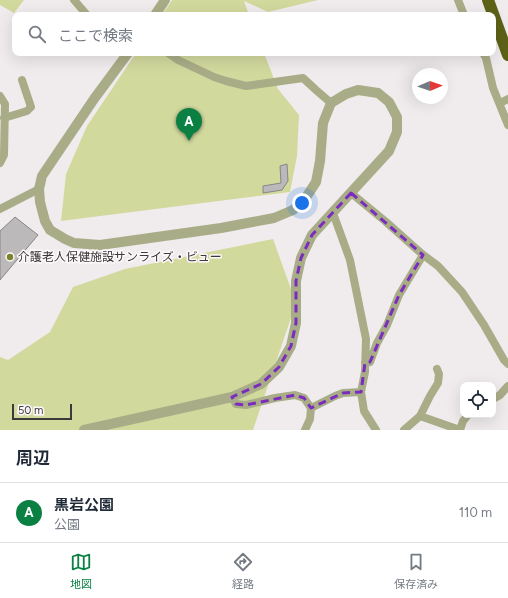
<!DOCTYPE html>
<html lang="ja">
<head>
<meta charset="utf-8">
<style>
	:root { --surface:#fff; --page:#f2f2f3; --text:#1f2937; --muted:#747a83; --line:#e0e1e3; --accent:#0b8043 }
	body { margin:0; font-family:Figtree,"Noto Sans JP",sans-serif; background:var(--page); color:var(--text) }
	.controls { position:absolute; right:12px; bottom:12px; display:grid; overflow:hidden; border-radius:8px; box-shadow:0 4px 16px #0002 }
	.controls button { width:36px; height:36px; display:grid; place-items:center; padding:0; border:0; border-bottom:1px solid var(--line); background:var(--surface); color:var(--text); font:20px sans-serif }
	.compass { position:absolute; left:412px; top:68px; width:36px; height:36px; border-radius:50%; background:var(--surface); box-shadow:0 4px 16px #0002; rotate:88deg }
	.scale { position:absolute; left:12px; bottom:10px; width:60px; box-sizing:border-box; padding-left:4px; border:2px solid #3b393a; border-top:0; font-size:11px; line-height:14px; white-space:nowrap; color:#3b393a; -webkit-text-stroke:3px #fdf9fb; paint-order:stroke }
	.you { position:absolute; left:302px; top:203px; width:14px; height:14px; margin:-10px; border:3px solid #fff; border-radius:50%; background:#1a73e8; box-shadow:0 0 0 6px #1a73e833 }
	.badge { display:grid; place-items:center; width:26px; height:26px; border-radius:50%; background:var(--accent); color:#fff; font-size:13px; font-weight:700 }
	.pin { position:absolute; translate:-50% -33px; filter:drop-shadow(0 1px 2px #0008) }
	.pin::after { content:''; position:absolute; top:21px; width:14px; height:12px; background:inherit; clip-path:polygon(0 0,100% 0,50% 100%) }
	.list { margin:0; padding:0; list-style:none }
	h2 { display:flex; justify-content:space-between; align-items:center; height:52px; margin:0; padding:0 16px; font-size:17px }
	h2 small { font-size:13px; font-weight:400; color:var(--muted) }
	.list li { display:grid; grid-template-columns:26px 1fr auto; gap:12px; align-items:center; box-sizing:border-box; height:60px; padding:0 16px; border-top:1px solid var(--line) }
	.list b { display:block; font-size:15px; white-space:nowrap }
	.list p { margin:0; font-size:13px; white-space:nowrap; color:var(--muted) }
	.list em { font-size:13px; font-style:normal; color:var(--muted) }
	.icon { flex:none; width:22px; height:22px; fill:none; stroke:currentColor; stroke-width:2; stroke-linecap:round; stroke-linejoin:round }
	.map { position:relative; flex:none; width:508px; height:430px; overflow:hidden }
	.search { position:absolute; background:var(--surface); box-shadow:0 4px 16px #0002; left:12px; right:12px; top:12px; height:44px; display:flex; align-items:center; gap:10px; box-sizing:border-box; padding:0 14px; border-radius:8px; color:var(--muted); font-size:15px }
	.sheet { height:112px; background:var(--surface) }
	nav { display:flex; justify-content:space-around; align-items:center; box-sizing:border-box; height:56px; border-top:1px solid var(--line); background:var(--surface); font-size:11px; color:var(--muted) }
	nav a { display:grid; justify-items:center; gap:2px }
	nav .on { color:var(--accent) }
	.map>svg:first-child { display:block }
</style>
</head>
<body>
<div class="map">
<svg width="508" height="430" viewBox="0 0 508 430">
	<rect width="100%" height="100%" fill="#f0eced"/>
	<!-- green -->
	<path fill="#d2d99d" d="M0 0H24L14 13 0 5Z
		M172 0H318L268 12 244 1 249 15H162Z
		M136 53H264L278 89 299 115 297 156 290 192 61 221 66 174 87 126Z
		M273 239 296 303 253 430H0V357L8 360 50 332 73 287 125 269Z"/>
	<!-- building -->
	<path fill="#bcb9ba" stroke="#888586" d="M287 164 288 181 282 190 263 193V186L281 183 280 166Z
		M15 217 38 235 0 280V231Z"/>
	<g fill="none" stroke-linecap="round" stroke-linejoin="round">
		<!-- minor -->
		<path stroke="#a9ad87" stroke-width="8" d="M74 0 87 15
			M458 0 464 15
			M168 53 178 60 214 77 226 81 246 86 303 78 316 90 331 103
			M483 53 486 58 493 88 508 125
			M0 96 5 104 4 155 0 163
			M500 103 508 99
			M4 118 27 111 31 107 22 80
			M351 193 385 221 422 254 438 266 462 292 484 325 504 360 508 364
			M0 209 39 189
			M333 213 350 260 366 339 365 372 361 392 364 411 376 430
			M365 363 370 362 377 343 387 325 399 295 423 255
			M232 397 236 404 246 405 275 398 295 395 304 398 311 408 310 419 305 430
			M493 399 500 395 508 386
			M311 408 335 396 343 393 361 392
			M420 416 460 430
			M404 430 420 416 430 396 438 383 439 374 437 369
			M460 430 463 421 468 415"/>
		<!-- tertiary -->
		<path stroke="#a9ad87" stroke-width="10" d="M155 15 165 0
			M84 430 232 397 261 384 279 367 291 346 296 323V281L301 258 312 235 389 151 397 132V117L389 102 378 93 358 90 346 94 331 103 323 123 320 161 316 182 305 199 293 210 274 218 221 228 100 245 74 243 65 239 50 230 45 221 40 202 39 189 42 176 94 99 128 53"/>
		<!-- motorway -->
		<path stroke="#5d6217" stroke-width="12" d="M488 0 508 55"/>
	</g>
	<!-- marked area -->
	<path fill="none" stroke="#7b2cbf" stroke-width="3" stroke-dasharray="8 5" stroke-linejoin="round" d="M351 193 423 255 399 295 370 362 365 363 361 392 343 393 311 408 304 398 295 395 246 405 236 404 232 397 261 384 279 367 291 346 296 323V281L301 258 312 235Z"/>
	<!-- markers -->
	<circle fill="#7b812c" stroke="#fdf9fb" stroke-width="1.5" cx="10" cy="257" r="4"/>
	<g text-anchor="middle" stroke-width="3" stroke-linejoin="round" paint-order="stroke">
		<!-- poi labels -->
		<g font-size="12" fill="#3b393a" stroke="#fdf9fb" text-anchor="start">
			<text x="18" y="261">介護老人保健施設サンライズ・ビュー</text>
		</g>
	</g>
</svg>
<div class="controls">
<button><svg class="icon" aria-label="locate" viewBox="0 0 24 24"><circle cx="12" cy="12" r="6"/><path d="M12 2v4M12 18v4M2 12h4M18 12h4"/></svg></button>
</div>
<svg class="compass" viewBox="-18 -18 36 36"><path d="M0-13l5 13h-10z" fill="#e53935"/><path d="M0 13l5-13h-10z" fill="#747a83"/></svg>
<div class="scale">50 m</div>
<div class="you"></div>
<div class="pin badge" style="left:189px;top:141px">A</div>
<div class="search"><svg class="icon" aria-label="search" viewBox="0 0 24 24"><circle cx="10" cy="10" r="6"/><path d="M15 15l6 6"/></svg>ここで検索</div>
</div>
<section class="sheet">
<h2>周辺<small></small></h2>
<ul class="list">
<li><span class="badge">A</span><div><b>黒岩公園</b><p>公園</p></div><em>110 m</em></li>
</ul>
</section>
<nav>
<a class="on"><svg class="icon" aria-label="map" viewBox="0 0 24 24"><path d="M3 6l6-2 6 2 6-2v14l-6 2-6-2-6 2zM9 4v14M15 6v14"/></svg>地図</a>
<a><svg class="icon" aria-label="directions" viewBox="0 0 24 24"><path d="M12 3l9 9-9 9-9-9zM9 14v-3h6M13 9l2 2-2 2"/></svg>経路</a>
<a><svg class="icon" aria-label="saved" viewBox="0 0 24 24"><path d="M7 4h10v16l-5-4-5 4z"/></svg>保存済み</a>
</nav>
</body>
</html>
